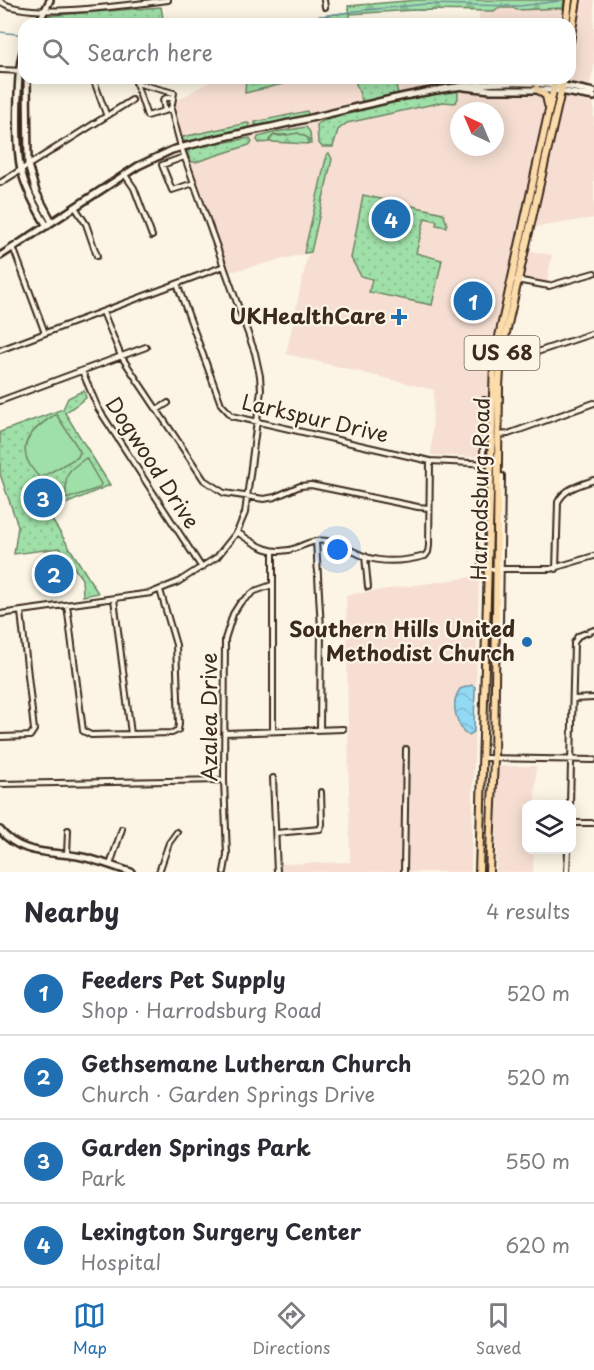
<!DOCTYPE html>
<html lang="en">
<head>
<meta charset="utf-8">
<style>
	:root { --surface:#fff; --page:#f2f2f3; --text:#2b2b33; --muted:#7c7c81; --line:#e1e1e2; --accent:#1f6fb2 }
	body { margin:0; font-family:"Playpen Sans",sans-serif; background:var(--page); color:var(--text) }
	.controls { position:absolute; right:18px; bottom:18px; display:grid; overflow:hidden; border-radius:12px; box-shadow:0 3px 15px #0003 }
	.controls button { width:54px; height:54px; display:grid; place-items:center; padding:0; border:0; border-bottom:2px solid var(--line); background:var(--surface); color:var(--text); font:30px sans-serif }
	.compass { position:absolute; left:450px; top:102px; width:54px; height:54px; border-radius:50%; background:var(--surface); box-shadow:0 3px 15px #0003; rotate:316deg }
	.you { position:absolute; left:338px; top:550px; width:21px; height:21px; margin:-15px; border:4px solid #fff; border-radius:50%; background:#1a73e8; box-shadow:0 0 0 9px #1a73e833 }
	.badge { display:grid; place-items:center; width:39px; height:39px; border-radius:50%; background:var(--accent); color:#fff; font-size:20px; font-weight:700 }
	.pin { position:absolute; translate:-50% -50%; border:3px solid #fff; box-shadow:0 2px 6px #0006 }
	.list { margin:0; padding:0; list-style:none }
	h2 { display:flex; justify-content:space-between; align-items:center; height:78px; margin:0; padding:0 24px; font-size:26px }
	h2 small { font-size:20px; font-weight:400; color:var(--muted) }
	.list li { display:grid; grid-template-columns:39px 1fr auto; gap:18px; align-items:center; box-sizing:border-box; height:84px; padding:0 24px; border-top:2px solid var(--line) }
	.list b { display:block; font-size:22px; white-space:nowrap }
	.list p { margin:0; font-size:20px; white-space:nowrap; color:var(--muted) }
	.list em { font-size:20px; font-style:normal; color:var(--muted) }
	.icon { flex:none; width:33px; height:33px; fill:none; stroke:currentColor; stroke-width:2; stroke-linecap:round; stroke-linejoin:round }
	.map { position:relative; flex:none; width:594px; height:872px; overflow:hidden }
	.search { position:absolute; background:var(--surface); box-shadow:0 3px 15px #0003; left:18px; right:18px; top:18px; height:66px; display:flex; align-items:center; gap:15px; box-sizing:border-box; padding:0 21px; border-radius:18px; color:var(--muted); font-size:22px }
	.sheet { height:414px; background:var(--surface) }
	nav { display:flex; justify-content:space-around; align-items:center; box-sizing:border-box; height:84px; border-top:2px solid var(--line); background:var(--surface); font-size:16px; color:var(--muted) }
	nav a { display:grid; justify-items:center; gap:3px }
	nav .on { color:var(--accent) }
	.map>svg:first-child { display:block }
</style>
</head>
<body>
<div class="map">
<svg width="594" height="872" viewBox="0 0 594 872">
	<defs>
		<pattern id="grass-dots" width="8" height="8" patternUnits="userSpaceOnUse" patternTransform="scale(1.5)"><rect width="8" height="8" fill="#9fdfa8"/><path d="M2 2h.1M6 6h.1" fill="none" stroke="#8ac090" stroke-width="1.8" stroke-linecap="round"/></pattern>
		<pattern id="forest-firs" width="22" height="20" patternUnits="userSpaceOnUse" patternTransform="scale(1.5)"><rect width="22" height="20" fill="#9fdfa8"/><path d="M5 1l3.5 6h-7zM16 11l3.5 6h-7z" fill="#8ac090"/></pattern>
		<pattern id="water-waves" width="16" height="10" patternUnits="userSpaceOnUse" patternTransform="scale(1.5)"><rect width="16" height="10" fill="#92d9f4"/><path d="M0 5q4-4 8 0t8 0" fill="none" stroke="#7fbad1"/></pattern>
	</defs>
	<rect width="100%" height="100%" fill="#fcf5e5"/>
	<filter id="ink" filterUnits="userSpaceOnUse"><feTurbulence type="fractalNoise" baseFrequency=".0167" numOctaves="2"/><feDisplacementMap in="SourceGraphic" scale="12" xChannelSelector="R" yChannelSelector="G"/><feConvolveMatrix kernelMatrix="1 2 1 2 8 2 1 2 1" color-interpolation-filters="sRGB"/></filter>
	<g filter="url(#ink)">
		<!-- built -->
		<path fill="#f6dfd2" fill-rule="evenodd" d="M507 0H594V67L588 93 594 95V218L530 228 525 250 552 255 546 286 518 281 515 296 490 341 486 457 431 455 434 390 286 354 308 253 226 273 181 147 171 104 216 78H246V93L308 78H354L363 105 398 97 394 78H570V24H478L480 2ZM459 111H495V147H459Z
			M479 576 471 872H276L283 864 350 862 346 595Z
			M501 766H536L535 804H526V850H534L533 872H496L497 769Z"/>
		<!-- grass -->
		<path fill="url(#grass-dots)" stroke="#6d8463" stroke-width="1.5" d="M161 7 164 24H38L43 16Z
			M350 12V24H265Z
			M354 78H394L399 97 364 106Z
			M446 90H454L458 93V99L455 103 443 102 347 123 338 130 333 147H322L318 142 317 124 323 121 381 105Z
			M307 111 308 114 304 117 260 127 255 124V122Z
			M247 123 250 124 247 128 188 142 182 140 183 137Z
			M306 127 310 132 311 144H308L309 140 288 135H274L269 140 271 142 259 143 257 140 258 137 276 132Z
			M250 138 252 142 249 145 196 162H192L187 153 189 150 198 147Z
			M329 153 332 159 311 252 304 253 327 154Z
			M363 195 443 213 447 224 446 227 436 225 437 221 425 218 416 253 442 260 432 305 369 292 372 279 361 276 351 258Z
			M84 390 86 398 65 413 110 485 47 512 98 593 83 596 82 579 60 548 14 554 18 526 0 474V432L63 409 68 398Z"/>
		<!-- forest -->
		<path fill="url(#forest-firs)" stroke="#6d8463" stroke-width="1.5" d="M418 0H564L563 8 517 10 513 8H498L494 11 414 10 350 14 348 6Z
			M246 78H308L245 93Z
			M298 133 308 138V144L271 142 269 141 274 135 281 136Z"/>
		<!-- pitch -->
		<path fill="#9fdfa8" stroke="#6d8463" stroke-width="1.5" d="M56 414 80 451 78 457 40 478C12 449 27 432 56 414Z
			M86 458 101 484 99 488 66 499C66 472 64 473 86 458Z"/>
		<!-- water -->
		<path fill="url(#water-waves)" stroke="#6f939e" stroke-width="1.5" d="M472 685 475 687 474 732 469 735 464 733C456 720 450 703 460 689Z"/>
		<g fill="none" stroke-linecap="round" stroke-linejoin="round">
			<!-- stream -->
			<path stroke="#6f939e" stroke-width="1.5" d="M326 16 341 24
				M265 24 357 11 426 4 520 6 559 1
				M0 32 24 35"/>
			<!-- street casing -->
			<g stroke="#3b2a1e" stroke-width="8">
				<path id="street" d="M324 0 325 7
					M0 1C22 21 136 4 168 0
					M0 70 24 71
					M93 78 106 114
					M165 111 163 100 166 98H173
					M184 157 162 165 172 190 194 183
					M125 175 134 188 152 236
					M0 183 132 100
					M75 207 86 224 97 256
					M13 247 45 333
					M516 280 549 286 594 273
					M177 284 221 404 232 416 430 461 491 464
					M103 312 121 356 204 480 224 493 264 499 275 497 300 486 311 485 418 507 429 508
					M0 350 224 266
					M499 356 537 352 594 333
					M82 371 98 408 202 568
					M484 400 481 569H550L594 556
					M0 401 146 347
					M157 410 168 403
					M498 435 508 434 594 403
					M237 532C256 545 272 557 296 548 306 544 316 539 327 541 341 544 353 552 366 557 384 563 406 561 425 556L428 552 429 546 430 461
					M316 541 321 629 320 729
					M273 551V730
					M365 556 368 587
					M556 569 558 502C565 488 580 485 594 480
					M114 599 131 734
					M67 605 83 731 91 735 172 733 178 730 179 724 176 645 160 590
					M0 614 151 593 178 582 217 557 237 532 245 513 261 390 260 376 255 353 181 147 171 109 174 93 136 83 147 116 171 109
					M500 624 502 476
					M573 699 594 698
					M224 733 343 729
					M0 737 30 736 34 730 21 612
					M483 758 594 760
					M273 778 277 872
					M0 784 224 780
					M570 804 574 643 578 636 594 630
					M572 823H594
					M276 833 320 829 322 824 321 792
					M67 855 68 830
					M110 865 122 829
					M159 872 169 843 177 832
					M224 872 227 855 224 780 225 639 233 614 240 603 255 591 272 585
					M404 872 406 749
					M567 872 568 850"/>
			</g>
			<!-- secondary casing -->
			<g stroke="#3b2a1e" stroke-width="10">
				<path id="secondary" d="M38 24 50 0
					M24 49C16 68 16 149 21 170 26 190 36 208 47 226
					M27 78 28 165 36 192 52 222
					M464 87 491 90H554L594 97
					M0 256 138 166 172 150C218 137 265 129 311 118 405 96 496 68 594 92
					M0 830C21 856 52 851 82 857 98 860 114 867 131 872"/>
			</g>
			<!-- primary casing -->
			<g stroke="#3b2a1e" stroke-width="10">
				<path id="primary" d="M566 24 569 0
					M570 42 577 0
					M537 89 546 96 548 105
					M479 872 494 359 556 78
					M489 872 494 759 499 387 501 355 564 78"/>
			</g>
			<!-- street -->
			<use href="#street" stroke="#fcf5e5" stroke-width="4"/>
			<!-- secondary -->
			<use href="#secondary" stroke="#fcf5e5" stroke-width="5"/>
			<!-- primary -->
			<use href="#primary" stroke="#fddcac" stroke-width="6"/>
		</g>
	</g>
	<!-- markers -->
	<g fill="#1f6fb2" stroke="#fcf5e5" stroke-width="2">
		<path d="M396 308h6v6h6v6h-6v6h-6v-6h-6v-6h6z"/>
		<circle cx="527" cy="642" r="6"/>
	</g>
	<g text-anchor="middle" stroke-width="4.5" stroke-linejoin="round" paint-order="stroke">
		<!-- shield labels -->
		<rect fill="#fcf5e5" stroke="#75675a" stroke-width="1.5" x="464.5" y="336" width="75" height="34" rx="4.5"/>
		<g font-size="20" font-weight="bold" fill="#3b2a1e">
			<text x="502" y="360">US 68</text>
		</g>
		<!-- poi labels -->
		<g font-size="21" font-weight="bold" fill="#3b2a1e" stroke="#fcf5e5" text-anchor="end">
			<text x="386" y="324">UKHealthCare</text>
			<text x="515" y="637">Southern Hills United<tspan x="515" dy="24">Methodist Church</tspan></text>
		</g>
		<!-- street labels -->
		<g font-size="21" fill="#3b2a1e" stroke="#fcf5e5">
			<text transform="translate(315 419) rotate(13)" y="7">Larkspur Drive</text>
			<text transform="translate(152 463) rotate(57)" y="7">Dogwood Drive</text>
			<text transform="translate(481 489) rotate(-89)" y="7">Harrodsburg Road</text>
			<text transform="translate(210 717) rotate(-90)" y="7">Azalea Drive</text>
		</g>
	</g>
</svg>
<div class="controls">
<button><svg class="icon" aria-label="layers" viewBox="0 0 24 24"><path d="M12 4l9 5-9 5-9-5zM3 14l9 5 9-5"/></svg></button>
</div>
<svg class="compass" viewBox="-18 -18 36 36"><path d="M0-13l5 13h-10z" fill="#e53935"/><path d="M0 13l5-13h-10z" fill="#7c7c81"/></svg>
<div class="you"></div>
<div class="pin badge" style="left:473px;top:301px">1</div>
<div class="pin badge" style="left:54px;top:574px">2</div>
<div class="pin badge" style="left:43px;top:498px">3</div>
<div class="pin badge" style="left:391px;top:219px">4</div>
<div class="search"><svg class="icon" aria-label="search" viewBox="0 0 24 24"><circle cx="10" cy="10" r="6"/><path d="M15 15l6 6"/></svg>Search here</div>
</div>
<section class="sheet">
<h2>Nearby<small>4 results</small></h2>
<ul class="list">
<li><span class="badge">1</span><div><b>Feeders Pet Supply</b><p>Shop · Harrodsburg Road</p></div><em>520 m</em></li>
<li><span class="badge">2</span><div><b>Gethsemane Lutheran Church</b><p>Church · Garden Springs Drive</p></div><em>520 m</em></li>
<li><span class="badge">3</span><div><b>Garden Springs Park</b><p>Park</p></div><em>550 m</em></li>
<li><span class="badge">4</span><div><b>Lexington Surgery Center</b><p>Hospital</p></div><em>620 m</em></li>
</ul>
</section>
<nav>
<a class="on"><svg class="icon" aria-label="map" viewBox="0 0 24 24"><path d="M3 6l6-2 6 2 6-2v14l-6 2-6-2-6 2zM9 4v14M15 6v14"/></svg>Map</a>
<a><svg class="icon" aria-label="directions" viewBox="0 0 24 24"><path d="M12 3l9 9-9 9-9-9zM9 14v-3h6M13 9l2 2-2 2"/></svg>Directions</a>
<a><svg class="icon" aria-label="saved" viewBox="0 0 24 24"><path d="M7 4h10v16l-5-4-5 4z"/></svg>Saved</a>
</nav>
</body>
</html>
